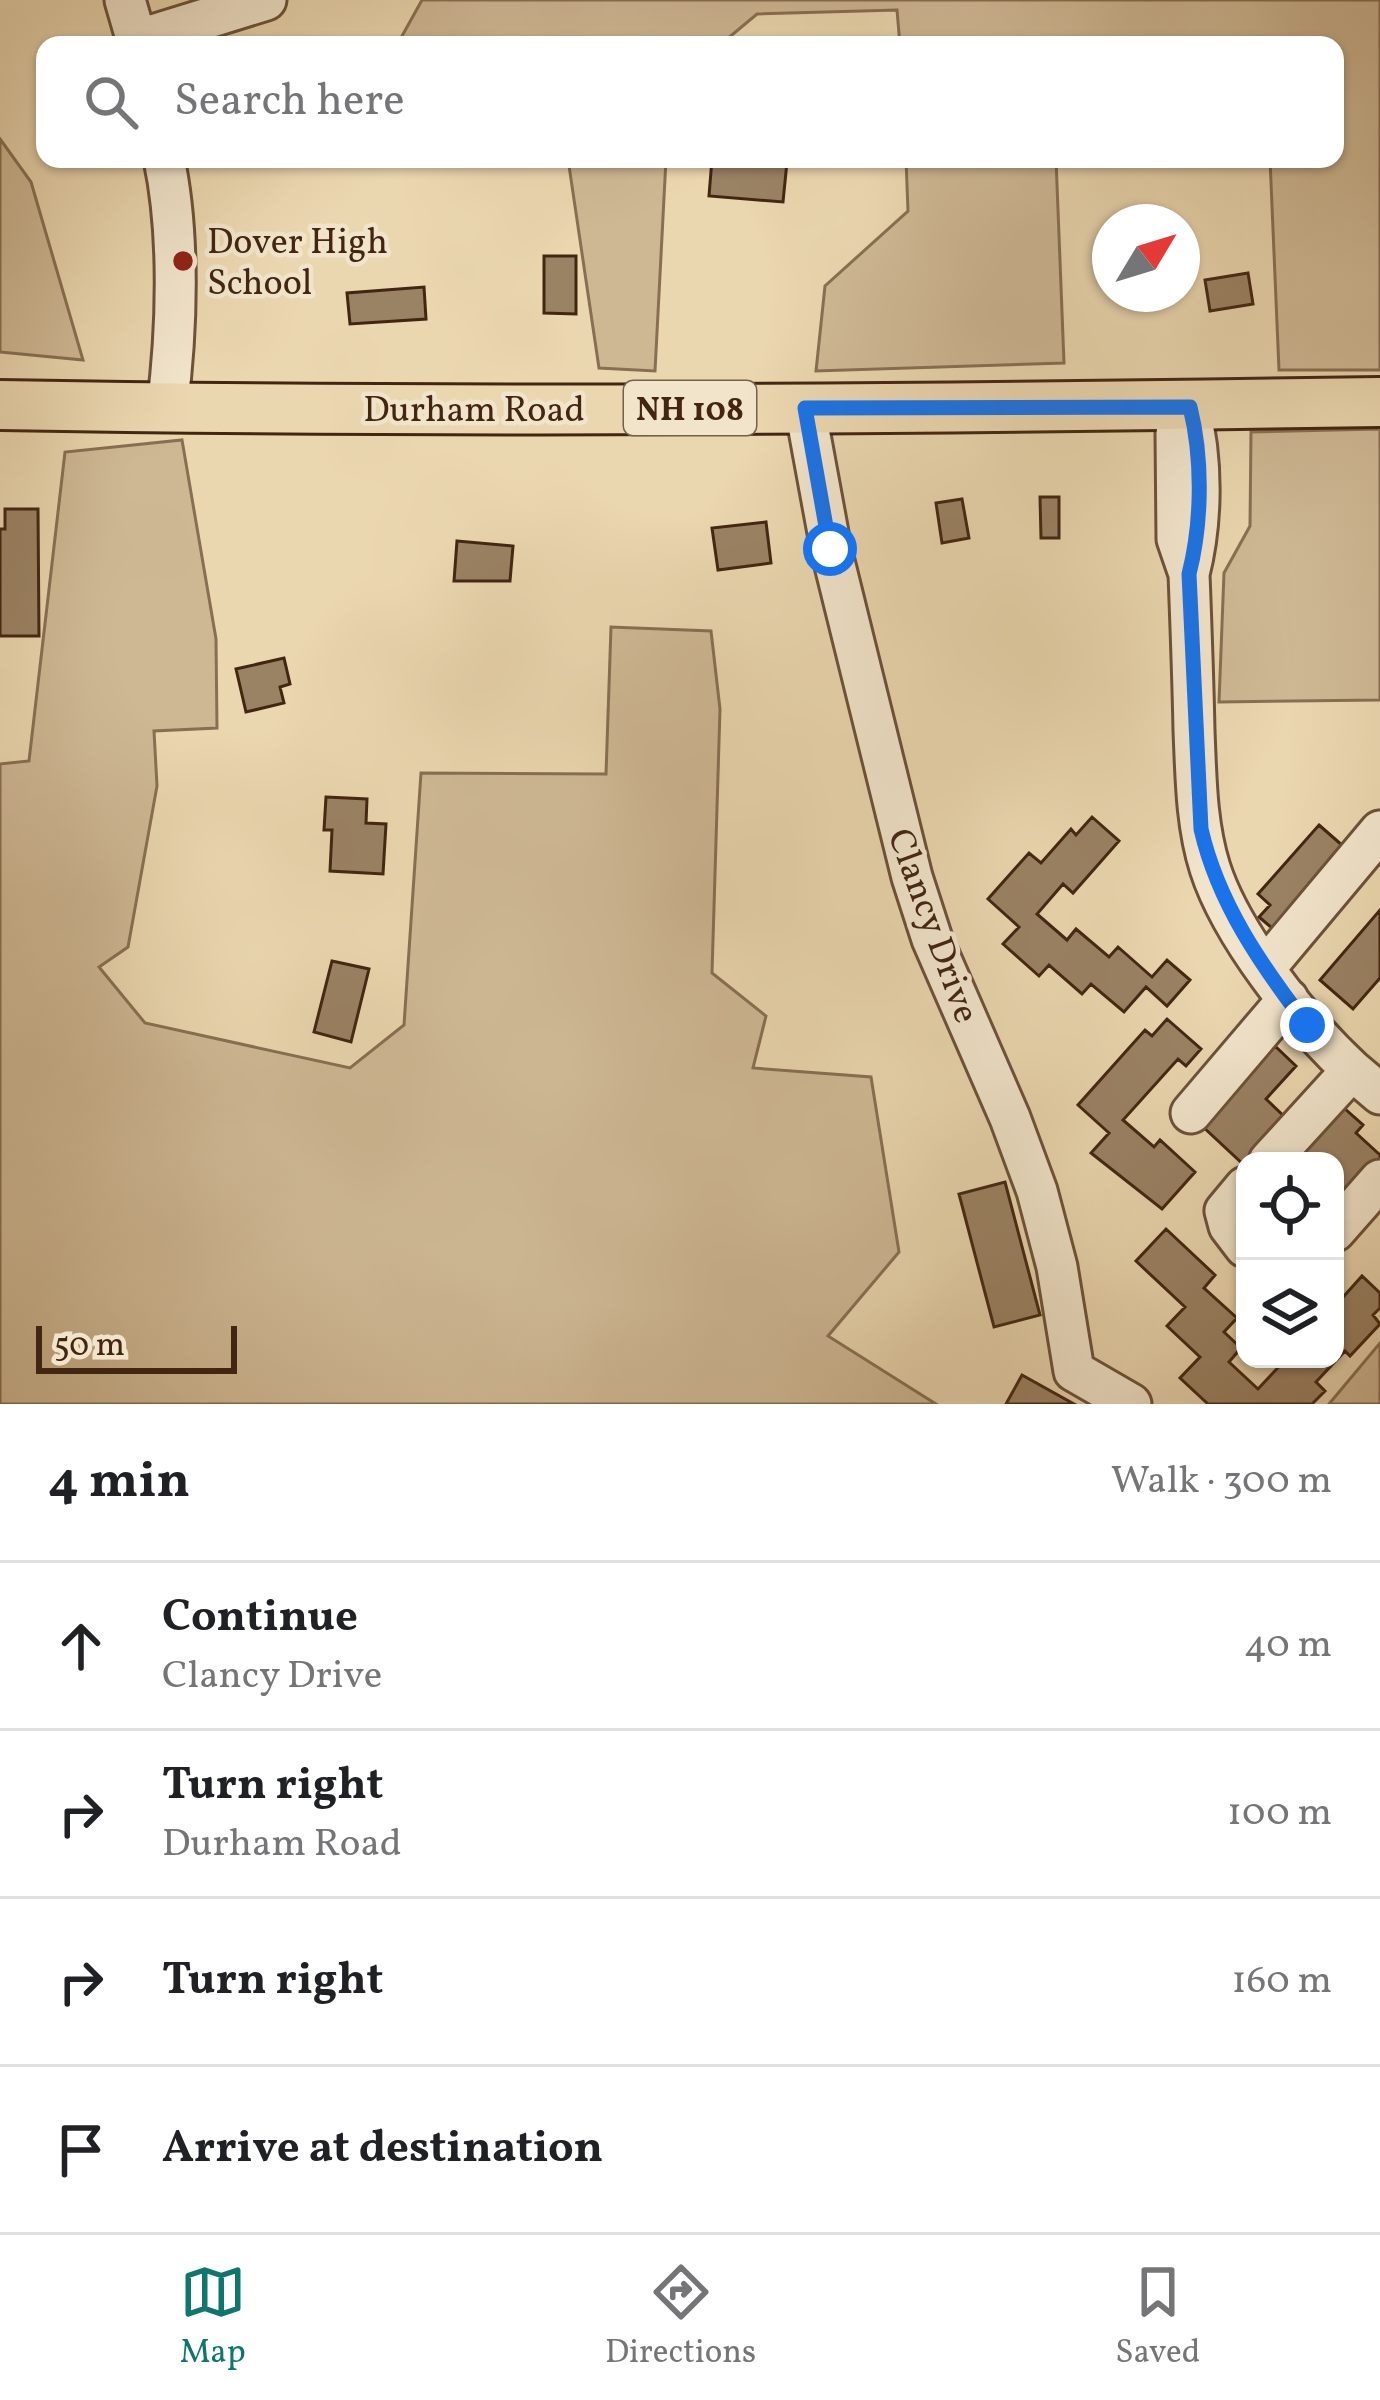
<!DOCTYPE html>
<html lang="en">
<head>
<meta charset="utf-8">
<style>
	:root { --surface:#fff; --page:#f6f6f6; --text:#202124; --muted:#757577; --line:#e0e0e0; --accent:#0f766e }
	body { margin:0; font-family:Vollkorn,serif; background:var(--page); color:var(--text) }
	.controls { position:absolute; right:36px; bottom:36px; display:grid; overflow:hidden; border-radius:24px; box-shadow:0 3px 9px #0004 }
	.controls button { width:108px; height:108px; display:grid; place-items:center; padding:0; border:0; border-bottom:3px solid var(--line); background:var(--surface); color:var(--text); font:60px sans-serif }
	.compass { position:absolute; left:1092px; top:204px; width:108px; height:108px; border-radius:50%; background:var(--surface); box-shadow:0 3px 9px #0004; rotate:52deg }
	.scale { position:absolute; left:36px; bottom:30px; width:201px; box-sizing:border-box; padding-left:12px; border:6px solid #432612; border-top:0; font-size:33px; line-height:42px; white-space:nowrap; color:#432612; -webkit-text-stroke:9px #f1e4cb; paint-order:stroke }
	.stop { position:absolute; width:36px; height:36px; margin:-27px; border:9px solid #1a73e8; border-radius:50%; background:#fff }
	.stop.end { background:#1a73e8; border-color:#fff; box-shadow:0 3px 12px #0008 }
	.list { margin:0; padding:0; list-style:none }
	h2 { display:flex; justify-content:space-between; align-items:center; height:156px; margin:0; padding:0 48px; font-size:51px }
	h2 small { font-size:39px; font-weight:400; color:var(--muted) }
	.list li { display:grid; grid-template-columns:78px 1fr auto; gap:36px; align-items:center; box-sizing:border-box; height:168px; padding:0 48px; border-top:3px solid var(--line) }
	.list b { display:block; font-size:45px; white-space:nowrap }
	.list p { margin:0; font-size:39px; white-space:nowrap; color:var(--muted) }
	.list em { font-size:39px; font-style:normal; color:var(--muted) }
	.icon { flex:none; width:66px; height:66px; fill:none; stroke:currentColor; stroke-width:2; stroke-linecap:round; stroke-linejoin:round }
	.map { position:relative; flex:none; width:1380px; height:1404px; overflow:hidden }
	.search { position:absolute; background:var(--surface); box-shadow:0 3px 9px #0004; left:36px; right:36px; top:36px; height:132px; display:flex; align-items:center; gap:30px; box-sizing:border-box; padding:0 42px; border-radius:24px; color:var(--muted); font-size:45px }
	.sheet { height:828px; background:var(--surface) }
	nav { display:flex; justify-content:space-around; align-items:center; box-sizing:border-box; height:168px; border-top:3px solid var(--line); background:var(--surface); font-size:33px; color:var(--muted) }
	nav a { display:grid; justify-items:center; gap:6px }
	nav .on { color:var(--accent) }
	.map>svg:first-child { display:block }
</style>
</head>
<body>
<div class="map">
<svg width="1380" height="1404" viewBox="0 0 1380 1404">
	<rect width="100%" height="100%" fill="#ead6af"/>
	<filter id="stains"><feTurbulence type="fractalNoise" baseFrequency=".00167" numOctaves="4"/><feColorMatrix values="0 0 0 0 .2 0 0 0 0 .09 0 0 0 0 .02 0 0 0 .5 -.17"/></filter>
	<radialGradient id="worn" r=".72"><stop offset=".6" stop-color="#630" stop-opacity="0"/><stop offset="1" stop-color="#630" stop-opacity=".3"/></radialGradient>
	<!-- green -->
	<path fill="#ceb894" stroke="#886f53" stroke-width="3" d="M422 0H1380V370H1279L1270 159H1335V45H900L897 10 757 14 720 45H397Z
		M0 139 31 182 83 360 0 352Z
		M568 159H666L655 371 599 368Z
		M906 159H1056L1064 363 816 371 825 286 908 211Z
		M1380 429V700L1219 702 1224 573 1250 526 1251 432Z
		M182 440 216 639 217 728 154 731 157 786 128 947 99 967 145 1023 350 1068 404 1025 421 773 606 774 611 627 711 631 720 709 712 973 766 1016 753 1068 871 1077 899 1252 828 1336 936 1404H0V764L29 761 65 452Z
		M1380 1343V1404H1329Z"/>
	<!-- building -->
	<path fill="#9a8264" stroke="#432612" stroke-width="3" d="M712 159 787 162 783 202 709 196Z
		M544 256H576V314L544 313Z
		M1248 273 1253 304 1210 311 1205 280Z
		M424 287 426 319 350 324 347 293Z
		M1040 497H1059V538H1041Z
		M962 499 969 538 942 543 936 503Z
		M5 509H38L39 636H0V529H5Z
		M766 522 771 563 718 570 712 528Z
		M457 541 513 546 510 581H454Z
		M284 658 290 684 280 687 284 703 246 712 236 669Z
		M326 797 367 799 366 823 386 824 383 874 330 871 332 830H324Z
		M1092 817 1119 841 1073 893 1063 884 1037 914 1067 940 1076 929 1109 957 1118 947 1152 977 1167 960 1190 980 1167 1006 1146 987 1124 1012 1091 984 1082 994 1049 965 1039 976 1003 944 1019 927 988 899 1029 853 1041 863 1071 829 1076 835Z
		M1319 825 1343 846 1272 928 1259 917 1270 905 1258 894Z
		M1380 910V978L1353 1009 1320 980Z
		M332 961 369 969 351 1042 314 1032Z
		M1167 1019 1201 1049 1186 1066 1178 1059 1123 1120 1154 1147 1160 1140 1195 1172 1162 1209 1091 1153 1109 1133 1078 1105 1145 1030 1152 1036Z
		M1275 1046 1296 1066 1266 1099 1290 1122 1254 1161H1245V1166L1201 1125Z
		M1344 1108 1363 1125 1356 1133 1380 1155V1161L1335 1209V1161H1295Z
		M1005 1182 1040 1315 994 1327 959 1194Z
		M1166 1229 1215 1275 1204 1288 1237 1318 1224 1332 1241 1348 1229 1362 1258 1389 1286 1359H1335V1306L1362 1276 1380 1293V1308L1373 1315 1380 1324 1350 1356 1345 1351 1316 1382 1325 1391 1312 1404H1208L1180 1378 1200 1357 1167 1326 1185 1307 1136 1261Z
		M1022 1375 1074 1404H1006Z"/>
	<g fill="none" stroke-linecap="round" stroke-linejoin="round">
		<!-- minor casing -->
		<g stroke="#6d5239" stroke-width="45">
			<path id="minor" d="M125 0 138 45
				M137 40 266 0
				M164 159C180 234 177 332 167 408
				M1189 407C1203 459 1202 523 1189 574L1177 539 1176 433Z
				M805 408 831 549 912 877 932 939 1010 1118 1037 1191 1057 1267 1074 1371 1131 1404
				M1189 574C1191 626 1193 678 1194 731 1196 776 1196 824 1210 868 1231 934 1301 1023 1352 1070
				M1266 967 1380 831
				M1191 1113 1288 999
				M1269 1161 1352 1070 1380 1094
				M1245 1187 1225 1211 1229 1226 1245 1247
				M1335 1231 1380 1180"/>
		</g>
		<!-- major casing -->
		<g stroke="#432612" stroke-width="54">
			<path id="major" d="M0 405C460 413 920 409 1380 402"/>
		</g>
		<!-- minor -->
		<use href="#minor" stroke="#f1e4cb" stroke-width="39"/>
		<!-- major -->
		<use href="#major" stroke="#ead6af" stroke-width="48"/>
	</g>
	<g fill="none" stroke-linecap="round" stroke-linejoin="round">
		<!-- route -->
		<path stroke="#1a73e8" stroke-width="15" d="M830 549 805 408 1190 407C1203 459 1202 523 1189 574L1201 829C1218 903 1261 965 1307 1025"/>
	</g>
	<!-- markers -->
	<circle fill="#8f2418" stroke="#f1e4cb" stroke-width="4.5" cx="183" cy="261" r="12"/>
	<g text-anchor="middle" stroke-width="9" stroke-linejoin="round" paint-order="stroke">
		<!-- shield labels -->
		<rect fill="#f1e4cb" stroke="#775f4a" stroke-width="3" x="624" y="381" width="132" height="54" rx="9"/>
		<g font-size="33" font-weight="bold" fill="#432612">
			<text x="690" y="420">NH 108</text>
		</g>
		<!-- poi labels -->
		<g font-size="36" fill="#432612" stroke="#f1e4cb" text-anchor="start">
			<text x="207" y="253">Dover High<tspan x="207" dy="41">School</tspan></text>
		</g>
		<!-- street labels -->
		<g font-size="36" fill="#432612" stroke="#f1e4cb">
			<text x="474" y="421">Durham Road</text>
			<text transform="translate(935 925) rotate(70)" y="13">Clancy Drive</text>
		</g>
	</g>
	<rect width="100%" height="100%" filter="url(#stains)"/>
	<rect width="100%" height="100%" fill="url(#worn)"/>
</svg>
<div class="controls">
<button><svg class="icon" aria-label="locate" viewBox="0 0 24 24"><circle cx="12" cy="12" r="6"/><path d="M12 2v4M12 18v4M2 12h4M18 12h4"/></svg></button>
<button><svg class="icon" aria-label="layers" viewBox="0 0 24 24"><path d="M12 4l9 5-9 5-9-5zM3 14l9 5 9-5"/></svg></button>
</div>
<svg class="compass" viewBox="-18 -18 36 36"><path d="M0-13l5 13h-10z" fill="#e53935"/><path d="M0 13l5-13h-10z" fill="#757577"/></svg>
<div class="scale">50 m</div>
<div class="stop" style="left:830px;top:549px"></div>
<div class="stop end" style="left:1307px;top:1025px"></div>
<div class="search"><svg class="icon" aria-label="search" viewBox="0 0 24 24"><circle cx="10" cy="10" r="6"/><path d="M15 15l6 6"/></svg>Search here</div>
</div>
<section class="sheet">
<h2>4 min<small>Walk · 300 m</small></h2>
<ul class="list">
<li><svg class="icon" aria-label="ahead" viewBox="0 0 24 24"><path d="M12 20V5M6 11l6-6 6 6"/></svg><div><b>Continue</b><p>Clancy Drive</p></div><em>40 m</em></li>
<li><svg class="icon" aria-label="right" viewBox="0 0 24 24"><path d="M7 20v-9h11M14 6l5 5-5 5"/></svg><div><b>Turn right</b><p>Durham Road</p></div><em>100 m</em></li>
<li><svg class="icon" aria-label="right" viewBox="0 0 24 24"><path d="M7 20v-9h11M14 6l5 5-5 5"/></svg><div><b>Turn right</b></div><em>160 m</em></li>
<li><svg class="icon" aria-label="arrive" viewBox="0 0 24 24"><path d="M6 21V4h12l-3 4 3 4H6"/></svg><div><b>Arrive at destination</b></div></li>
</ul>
</section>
<nav>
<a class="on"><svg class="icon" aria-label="map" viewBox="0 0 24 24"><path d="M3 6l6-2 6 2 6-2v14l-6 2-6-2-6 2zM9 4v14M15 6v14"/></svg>Map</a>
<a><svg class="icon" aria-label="directions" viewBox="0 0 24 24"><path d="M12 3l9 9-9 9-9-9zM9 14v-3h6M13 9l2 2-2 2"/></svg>Directions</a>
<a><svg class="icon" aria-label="saved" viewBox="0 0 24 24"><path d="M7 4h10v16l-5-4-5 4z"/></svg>Saved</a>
</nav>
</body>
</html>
